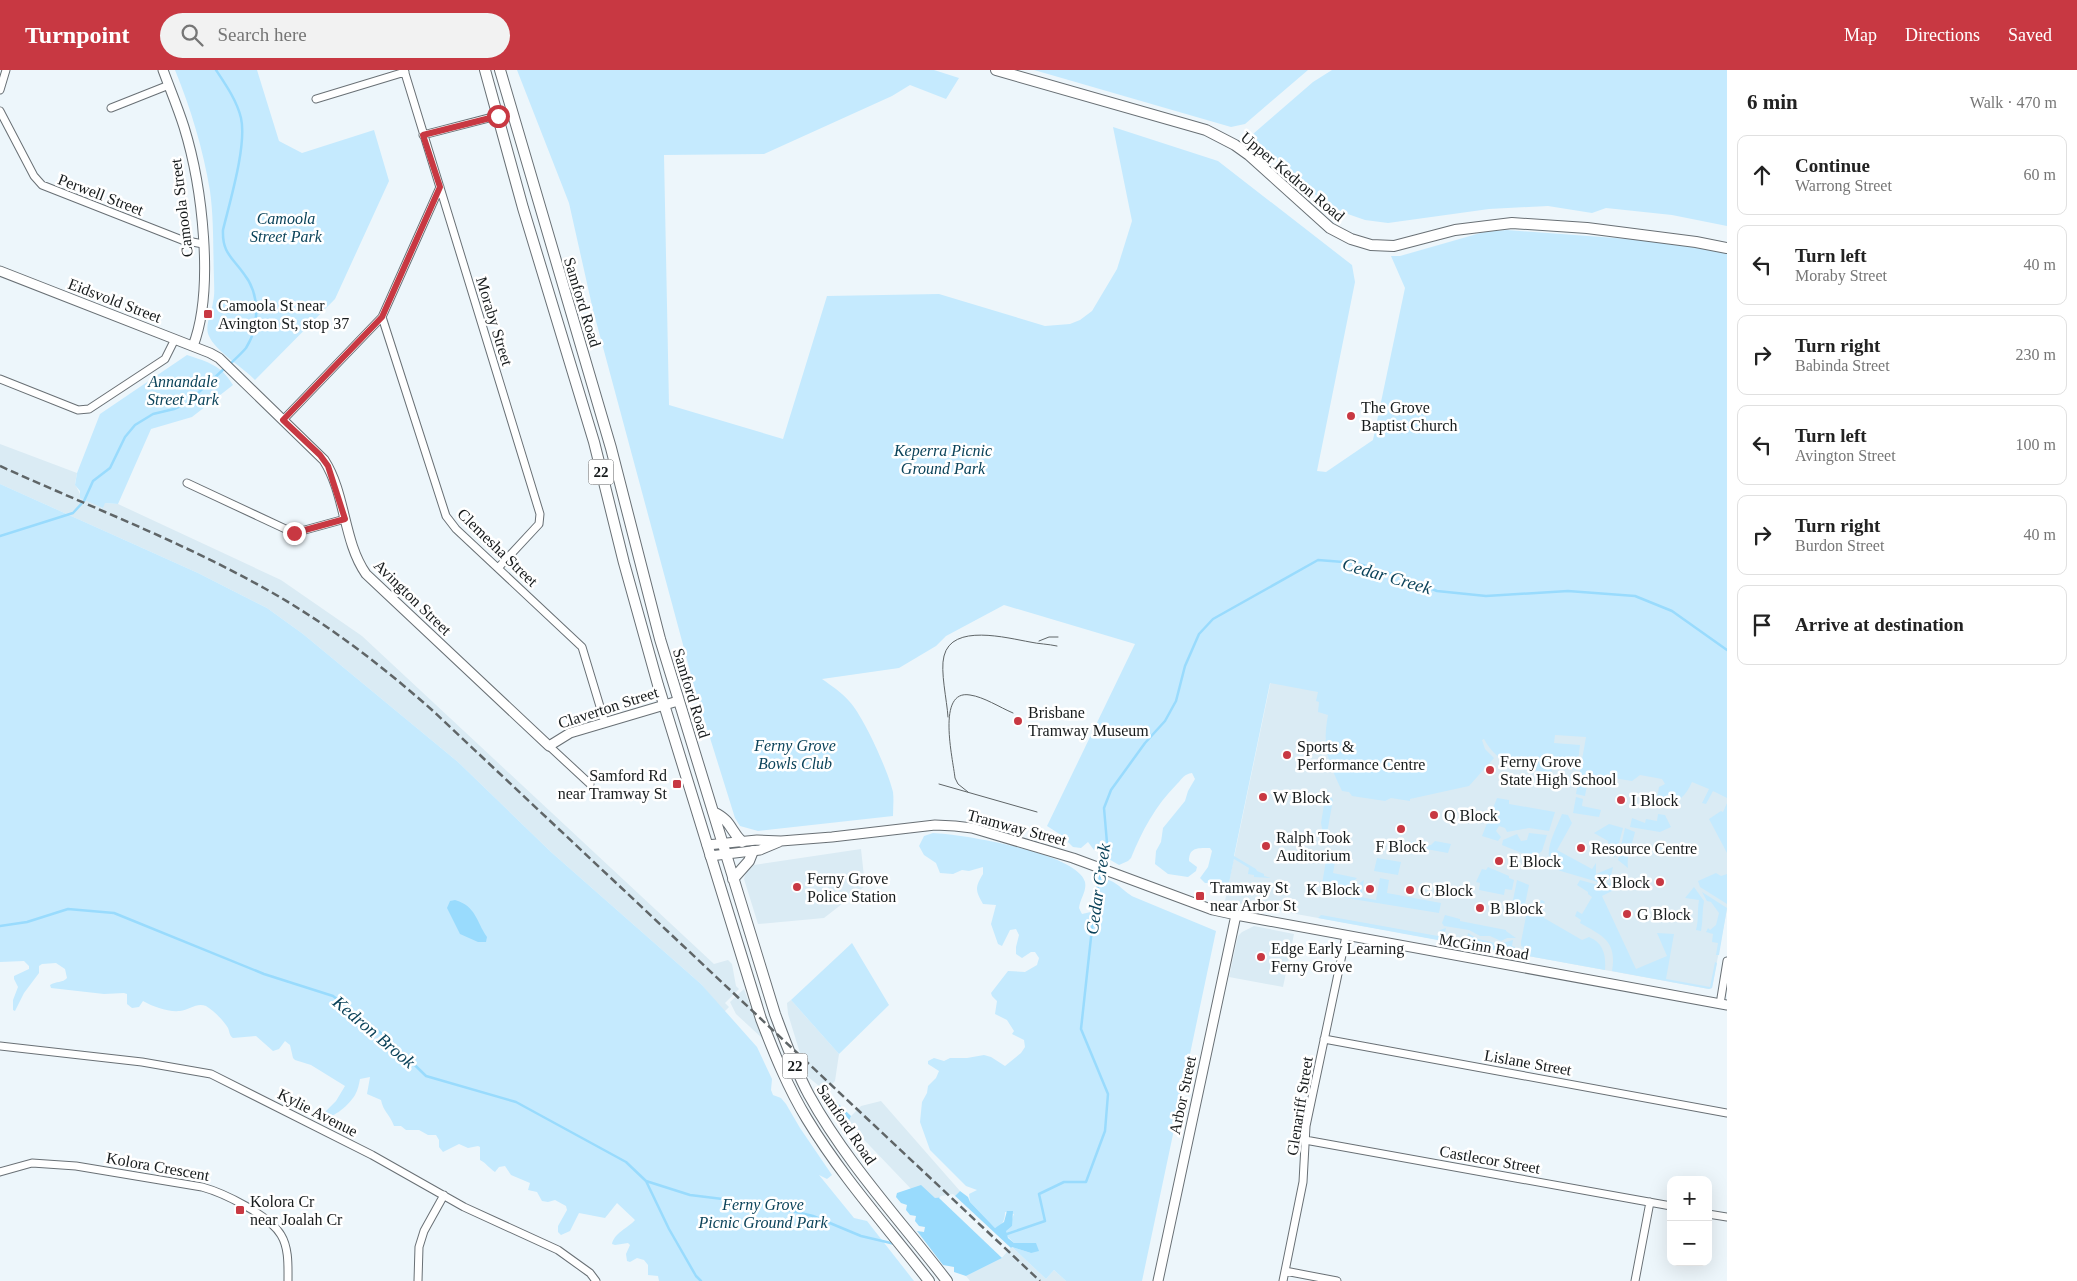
<!DOCTYPE html>
<html lang="en">
<head>
<meta charset="utf-8">
<style>
	:root { --surface:#fff; --page:#f2f2f2; --text:#222; --muted:#767676; --line:#e0e0e0; --accent:#c83842 }
	body { margin:0; font-family:"Times New Roman",serif; background:var(--page); color:var(--text) }
	.controls { position:absolute; right:15px; bottom:15px; display:grid; overflow:hidden; border-radius:10px; box-shadow:0 5px 20px #0002 }
	.controls button { width:45px; height:45px; display:grid; place-items:center; padding:0; border:0; border-bottom:1px solid var(--line); background:var(--surface); color:var(--text); font:25px sans-serif }
	.stop { position:absolute; width:15px; height:15px; margin:-11px; border:4px solid #c83842; border-radius:50%; background:#fff }
	.stop.end { background:#c83842; border-color:#fff; box-shadow:0 1px 5px #0008 }
	.list { margin:0; padding:0; list-style:none }
	h2 { display:flex; justify-content:space-between; align-items:center; height:65px; margin:0; padding:0 20px; font-size:21px }
	h2 small { font-size:16px; font-weight:400; color:var(--muted) }
	.list li { display:grid; grid-template-columns:32px 1fr auto; gap:15px; align-items:center; box-sizing:border-box; height:80px; margin:0 10px 10px; padding:0 10px; border:1px solid var(--line); border-radius:10px }
	.list b { display:block; font-size:19px; white-space:nowrap }
	.list p { margin:0; font-size:16px; white-space:nowrap; color:var(--muted) }
	.list em { font-size:16px; font-style:normal; color:var(--muted) }
	.icon { flex:none; width:28px; height:28px; fill:none; stroke:currentColor; stroke-width:2; stroke-linecap:round; stroke-linejoin:round }
	.map { position:relative; flex:none; width:1727px; height:1211px; overflow:hidden }
	header { display:flex; align-items:center; gap:30px; box-sizing:border-box; height:70px; padding:0 25px; background:var(--accent); color:#fff }
	header strong { font-size:24px }
	nav { display:flex; gap:28px; margin-inline-start:auto; font-size:18px }
	.search { width:350px; height:45px; background:var(--page); display:flex; align-items:center; gap:12px; box-sizing:border-box; padding:0 18px; border-radius:28px; color:var(--muted); font-size:19px }
	main { display:flex }
	aside { flex:1; background:var(--surface) }
	.map>svg:first-child { display:block }
</style>
</head>
<body>
<header>
<strong>Turnpoint</strong>
<div class="search"><svg class="icon" aria-label="search" viewBox="0 0 24 24"><circle cx="10" cy="10" r="6"/><path d="M15 15l6 6"/></svg>Search here</div>
<nav><a>Map</a><a>Directions</a><a>Saved</a></nav>
</header>
<main>
<div class="map">
<svg width="1727" height="1211" viewBox="0 0 1727 1211">
	<rect width="100%" height="100%" fill="#edf6fb"/>
	<!-- built -->
	<path fill="#daebf4" d="M0 374 77 403 75 414 80 424 105 433 118 434 281 510 362 566 714 894 728 890 732 894 736 916 739 919 725 933 729 937 724 942 701 914 551 782 458 692 303 564 267 538 198 503 0 414Z
		M1727 480V839L1712 918 1709 919 1225 831 1289 524Z
		M861 779 865 816 824 848 758 854 744 809 746 802 754 795Z
		M1254 856 1294 864 1283 917 1229 907 1238 866 1242 862Z
		M744 919 762 968 736 944 730 932Z
		M791 930 839 984 835 1011 825 1021 807 1006 788 944 787 933Z
		M881 1031 960 1121 943 1140 914 1122 848 1053 851 1046 861 1036Z
		M1012 1177 1046 1209 1054 1200 1066 1211H970L966 1206 1002 1188Z"/>
	<!-- green -->
	<path fill="#c5eafe" d="M175 0H257L279 71 302 83 374 60 389 111 335 229 255 310C244 298 215 281 209 266 204 256 212 242 213 232 215 224 214 217 214 209 213 181 214 150 210 121 203 79 191 39 175 0Z
		M517 0H934L959 8 946 29 910 15 892 26 764 84 664 85 669 335 783 369 827 226 939 224 1045 256 1070 254 1080 250 1092 241 1117 199 1132 151 1113 57 1218 91 1352 195 1355 212 1317 401 1326 402 1373 370 1405 218 1391 186H1400L1484 162 1507 160 1669 172 1727 181V728L1713 721 1706 734 1702 733 1709 719 1692 712C1685 728 1675 737 1656 733L1659 717 1665 714 1662 709 1640 705 1632 711 1589 704 1585 726 1576 724 1586 667 1555 665 1554 673 1580 675 1577 700 1553 694 1551 703C1524 699 1497 695 1484 669L1482 670 1485 679 1494 688 1469 716 1410 729V731L1391 728 1385 731 1352 726 1349 722 1342 721C1328 692 1322 677 1328 645L1318 642 1319 632 1316 631 1318 622 1270 613 1234 786 1256 799 1257 801 1264 804V806L1271 808 1254 807V805L1248 804 1249 798 1234 789 1229 813H1205L1200 808 1208 797 1212 781 1210 778C1198 778 1189 777 1189 791L1197 797 1196 801 1188 807 1168 804 1155 794 1156 781 1161 772 1163 758 1185 731 1188 721 1195 709 1192 703C1184 704 1182 709 1177 714 1155 736 1142 761 1131 788L1128 791 1119 795 1107 788 1111 773 1104 772 1094 780 1088 772 1081 778 1073 777 1061 765 1047 756 1135 574 1004 535 946 566 936 576 899 598 822 609C832 616 841 622 849 631 864 647 888 701 893 722 894 730 893 738 893 746L758 761 740 756 735 748 696 623 593 240 569 133Z
		M1034 0H1308L1245 54 1231 57Z
		M1332 0H1727V156L1672 145 1606 138 1592 143 1548 136 1489 139 1388 153 1365 150 1342 142 1313 123 1255 73 1253 64 1313 12Z
		M187 285C208 292 221 295 233 315L192 347 151 359 118 434 105 433 103 438 80 428V421L75 415 77 403 100 344Z
		M0 414 198 503 267 538 303 564 458 692 551 782 701 914 757 977 772 1009 771 1020 773 1025 781 1028 786 1034 800 1058 832 1105 827 1109 819 1105 854 1148 867 1151 914 1211H659L658 1206 648 1205V1195L644 1190 637 1188 630 1192 627 1191 626 1184 630 1175 628 1173 615 1175 612 1174C614 1163 628 1158 635 1150L617 1133 605 1148 579 1143 570 1161 561 1165 558 1162V1156L567 1140 566 1136 555 1130 548 1132 542 1131 537 1122 528 1120 530 1113 511 1105 505 1096 499 1097 495 1102C489 1098 486 1093 480 1090V1077L478 1076 468 1078 459 1074 443 1082 439 1077V1070L436 1065H428L419 1060H406L401 1056H394C390 1045 383 1041 381 1030L367 1024 370 1007 360 1009C359 1014 358 1020 355 1025 349 1035 334 1048 323 1048L321 1046 336 1031 345 1016 311 995 295 990 293 988 290 975 285 971 279 979 273 981 256 966 233 968C229 965 230 963 228 958 224 951 213 940 206 936 197 932 189 940 180 941 167 942 154 937 143 931L139 937 132 938 127 934V924L124 923 104 924 51 918 50 915C56 911 63 913 67 908L65 899 56 893 42 894 39 896V903L24 923 15 941 13 940V930L18 917 14 909V906L29 899V896L24 891 0 892Z
		M1326 723 1329 724 1333 730 1325 774 1321 753Z
		M1576 727 1583 729 1582 736 1601 740 1599 747 1573 743Z
		M1497 728 1509 730V734L1555 742 1549 761 1529 758 1507 762 1505 758 1499 756 1496 761 1501 767 1498 771 1482 766Z
		M1727 733V783L1709 749 1721 741 1723 742Z
		M1562 744 1568 745 1572 753 1557 780 1592 799 1596 793V804L1613 797 1610 810 1598 812 1564 802C1535 794 1555 762 1562 744Z
		M1658 744 1665 745 1671 757 1660 762 1630 757 1632 748 1645 753 1646 749 1657 751Z
		M1609 754 1623 758 1615 788 1611 783 1608 771 1594 763Z
		M1625 758 1635 762C1633 773 1626 784 1628 798L1618 790Z
		M933 763C961 764 1077 783 1085 812 1087 821 1080 829 1079 838L1082 844 1095 841 1097 839C1097 828 1092 818 1101 809 1115 808 1122 821 1134 827L1216 861 1142 1211H1066L1054 1200 1046 1209 1012 1177 1031 1183 1029 1173H1014L1006 1165V1159L1012 1156V1149L1014 1144 1005 1142C1005 1149 1003 1156 995 1158L970 1132 969 1124 977 1120 966 1116 930 1080 920 1052 922 1032 927 1023 928 1016 936 1008 939 1001 928 994V991L934 988 944 991 950 988H967L984 985 991 987 1005 996 1021 983 1025 977 1024 970 1012 964 1014 961 1007 950 995 944 997 931 992 926 991 923 1008 901 1025 902 1037 895 1039 888 1035 882H1031L1022 888 1016 884V877L1019 865 1016 859 1010 860 1002 876 998 874 991 854 996 835 983 834C975 820 975 817 983 804V797L969 801 962 800 953 804 940 803 936 793 924 785 919 776 924 766Z
		M1529 763 1547 765 1542 781 1535 787 1529 786 1502 775 1503 770 1517 764 1521 771 1527 770Z
		M1424 770 1427 775H1431L1435 771 1451 774 1448 783 1409 776 1410 772Z
		M1327 785 1336 786 1333 803 1357 808 1340 824 1321 820Z
		M1377 788 1401 792 1398 805 1374 801Z
		M1488 797 1509 806V808L1514 810 1512 820 1505 819 1504 825 1479 820 1480 813 1476 812 1482 799 1486 800Z
		M1716 803 1721 806 1727 804V834L1700 817 1698 811Z
		M1380 808 1389 810 1387 823 1441 833 1439 843 1346 828 1347 822 1364 810 1361 827 1376 830Z
		M1517 810 1529 815 1525 834 1511 840Z
		M1580 810 1598 815 1611 813 1614 820 1602 826 1636 899 1667 886 1657 863 1674 864 1666 909 1710 917 1715 892 1717 893 1712 918 1709 919 1612 901C1617 871 1603 866 1580 853L1581 850 1575 846 1577 841 1582 844 1592 827 1588 824V822L1577 815Z
		M1694 817 1704 831C1702 841 1703 851 1701 861L1696 860C1699 849 1697 842 1699 830L1685 828Z
		M1702 822 1727 838 1719 885H1716L1718 873 1712 872 1713 864 1706 862 1708 858 1710 860 1716 855 1719 843 1711 832 1707 831Z
		M1542 830 1545 832 1541 838 1544 840V848L1582 870 1589 867C1604 873 1606 886 1605 900L1522 885 1523 877 1521 876V872L1528 836Z
		M1321 845 1438 866 1440 860 1446 858 1443 871 1318 848Z
		M1445 845 1460 849V851L1506 860V861L1516 868H1507L1501 871 1490 866H1480L1469 860 1444 856 1442 853Z
		M1468 863 1478 869 1499 874 1513 870 1512 876 1515 877 1514 883 1466 875Z
		M852 873 889 935 839 984 791 930Z"/>
	<!-- water -->
	<path fill="#99dbfd" d="M455 830C476 836 476 851 487 867L486 872H478L460 864 447 838 450 831Z
		M825 1021 851 1046 848 1053 836 1051 824 1031 823 1022Z
		M921 1115 935 1128 955 1126 960 1121 968 1127 970 1132 995 1158 1004 1152 1007 1141H1013L1012 1156 1006 1161 1008 1168 1014 1173H1036L1039 1181 1031 1183 1012 1177 1002 1188 966 1206 954 1202V1197L943 1195 917 1161 924 1162 925 1157 919 1156 915 1151 916 1146 910 1145 906 1140 907 1135 901 1133 896 1127 897 1123Z"/>
	<!-- pier -->
	<path fill="#edf6fb" d="M953 1124 1011 1178 1002 1188 939 1128 941 1126Z"/>
	<g fill="none" stroke-linecap="round" stroke-linejoin="round">
		<!-- stream -->
		<path stroke="#99dbfd" stroke-width="2.5" d="M216 0C226 15 237 31 241 48 247 75 230 131 223 160 222 183 232 187 244 204 260 224 260 256 246 278 241 284 235 289 230 294
			M0 466 73 443 84 431 93 411 110 398 125 367 135 355 153 344 174 339 187 333 225 298
			M0 856 27 852 68 839 114 843 264 904 333 926 386 967 426 1006 516 1032 626 1092 646 1111 669 1159 696 1206 701 1211
			M646 1111 690 1125 763 1134 813 1146 861 1166 895 1174
			M1004 1165 1045 1151 1039 1124 1064 1112H1086L1105 1061 1108 1024 1081 959 1095 831 1107 773 1104 738 1111 720 1145 673 1165 651 1176 631 1185 596 1199 564 1213 549 1318 490 1356 493 1399 506 1437 521 1486 526 1568 521 1635 526 1672 541 1727 580"/>
		<!-- minor casing -->
		<g stroke="#697075" stroke-width="9">
			<path id="minor" d="M404 0 540 444 539 454 499 497
				M0 20 6 0
				M316 29 405 2
				M111 38 169 15
				M0 41 34 106 42 115 182 170 203 174
				M423 65 512 42
				M382 247 446 446 456 459 582 577 605 653
				M0 309 78 340 89 339 165 289 175 269
				M283 350 382 247 440 117
				M187 413 294 463 345 449
				M549 676 590 714
				M1720 934 1727 891
				M1324 969 1727 1043
				M0 976 142 992 211 1004 372 1085 464 1137 558 1180 590 1203 596 1211
				M1305 1070 1671 1136
				M0 1102 32 1093 76 1096 202 1117C224 1123 269 1145 281 1165 289 1178 288 1196 288 1211
				M1708 1144 1727 1147
				M1285 1201 1337 1211
				M418 1211 419 1177 424 1161 444 1125
				M1283 1211 1303 1112 1306 1056 1346 866
				M1635 1211 1650 1132"/>
		</g>
		<!-- tertiary casing -->
		<g stroke="#697075" stroke-width="11">
			<path id="tertiary" d="M163 0C170 19 178 38 184 57 202 115 215 219 193 276
				M0 201 210 283 219 288 324 390C346 424 343 471 366 504L549 676 570 663 678 631
				M707 775 757 770 781 771 832 767 935 755 955 756 972 758 1073 788 1213 840 1236 845 1727 935
				M710 786 760 780 779 772
				M1158 1211 1236 845"/>
		</g>
		<!-- secondary casing -->
		<g stroke="#697075" stroke-width="12">
			<path id="secondary" d="M996 0 1206 60 1235 75 1249 85 1330 158 1351 169 1371 175 1394 176 1455 160 1512 153 1587 158 1696 172 1727 178"/>
		</g>
		<!-- primary casing -->
		<g stroke="#697075" stroke-width="12">
			<path id="primary" d="M485 0 523 138 594 372 624 493 658 615 761 949C774 983 788 1018 807 1049 842 1107 888 1158 929 1211
				M500 0 611 378 660 569 775 944C785 971 795 999 809 1025 846 1092 900 1150 947 1211
				M713 742C732 751 729 759 742 772
				M733 809 749 791 753 781"/>
		</g>
		<!-- minor -->
		<use href="#minor" stroke="#fff" stroke-width="7"/>
		<!-- tertiary -->
		<use href="#tertiary" stroke="#fff" stroke-width="9"/>
		<!-- secondary -->
		<use href="#secondary" stroke="#fff" stroke-width="10"/>
		<!-- primary -->
		<use href="#primary" stroke="#fff" stroke-width="10"/>
		<!-- tram -->
		<path stroke="#5f6567" stroke-width="1" d="M1039 571 1049 567H1058
			M948 647C947 630 940 601 944 586 952 553 1007 568 1030 572 1039 574 1048 574 1057 576
			M939 714 1037 742
			M968 722 958 714 955 708C953 689 936 619 970 625 984 627 999 637 1013 643"/>
		<!-- rail -->
		<path stroke="#5f6567" stroke-width="2.5" stroke-dasharray="8 4" stroke-linecap="butt" d="M0 396C88 436 180 471 264 518 325 552 380 594 432 640L1040 1211"/>
	</g>
	<g fill="none" stroke-linecap="round" stroke-linejoin="round">
		<!-- route -->
		<path stroke="#c83842" stroke-width="6" d="M294 463 345 449 328 396 320 385 283 350 382 247 440 117 423 65 498 46"/>
	</g>
	<!-- markers -->
	<g fill="#c83842" stroke="#fff" stroke-width="2">
		<rect x="203" y="239" width="10" height="10" rx="2.5"/>
		<circle cx="1351" cy="346" r="5"/>
		<circle cx="1018" cy="651" r="5"/>
		<circle cx="1287" cy="685" r="5"/>
		<circle cx="1490" cy="700" r="5"/>
		<rect x="672" y="709" width="10" height="10" rx="2.5"/>
		<circle cx="1263" cy="727" r="5"/>
		<circle cx="1621" cy="730" r="5"/>
		<circle cx="1434" cy="745" r="5"/>
		<circle cx="1401" cy="759" r="5"/>
		<circle cx="1266" cy="776" r="5"/>
		<circle cx="1581" cy="778" r="5"/>
		<circle cx="1499" cy="791" r="5"/>
		<circle cx="1660" cy="812" r="5"/>
		<circle cx="797" cy="817" r="5"/>
		<circle cx="1370" cy="819" r="5"/>
		<circle cx="1410" cy="820" r="5"/>
		<rect x="1195" y="821" width="10" height="10" rx="2.5"/>
		<circle cx="1480" cy="838" r="5"/>
		<circle cx="1627" cy="844" r="5"/>
		<circle cx="1261" cy="887" r="5"/>
		<rect x="235" y="1135" width="10" height="10" rx="2.5"/>
	</g>
	<g text-anchor="middle" stroke-width="5" stroke-linejoin="round" paint-order="stroke">
		<!-- shield labels -->
		<g fill="#fff" stroke="#5d5f60" stroke-width="1">
			<rect x="588.5" y="389.5" width="25" height="25" rx="4"/>
			<rect x="782.5" y="983.5" width="25" height="25" rx="4"/>
		</g>
		<g font-size="15" font-weight="bold" fill="#171b1c">
			<text x="601" y="407">22</text>
			<text x="795" y="1001">22</text>
		</g>
		<!-- street labels -->
		<g font-size="16" fill="#171b1c" stroke="#fff">
			<text transform="translate(1293 106) rotate(40)" y="6">Upper Kedron Road</text>
			<text transform="translate(101 124) rotate(21)" y="6">Perwell Street</text>
			<text transform="translate(181 138) rotate(-97)" y="6">Camoola Street</text>
			<text transform="translate(115 230) rotate(21)" y="6">Eidsvold Street</text>
			<text transform="translate(583 232) rotate(73)" y="6">Samford Road</text>
			<text transform="translate(495 251) rotate(73)" y="6">Moraby Street</text>
			<text transform="translate(498 477) rotate(44)" y="6">Clemesha Street</text>
			<text transform="translate(413 527) rotate(44)" y="6">Avington Street</text>
			<text transform="translate(692 623) rotate(73)" y="6">Samford Road</text>
			<text transform="translate(608 637) rotate(-18)" y="6">Claverton Street</text>
			<text transform="translate(1017 757) rotate(15)" y="6">Tramway Street</text>
			<text transform="translate(1484 876) rotate(10)" y="6">McGinn Road</text>
			<text transform="translate(1528 992) rotate(10)" y="6">Lislane Street</text>
			<text transform="translate(1182 1025) rotate(-78)" y="6">Arbor Street</text>
			<text transform="translate(1299 1036) rotate(-81)" y="6">Glenariff Street</text>
			<text transform="translate(318 1042) rotate(27)" y="6">Kylie Avenue</text>
			<text transform="translate(847 1054) rotate(56)" y="6">Samford Road</text>
			<text transform="translate(1490 1089) rotate(10)" y="6">Castlecor Street</text>
			<text transform="translate(158 1096) rotate(10)" y="6">Kolora Crescent</text>
		</g>
		<!-- park labels -->
		<g font-size="16" font-style="italic" fill="#0b435a" stroke="#fff">
			<text x="286" y="154">Camoola<tspan x="286" dy="18">Street Park</tspan></text>
			<text x="183" y="317">Annandale<tspan x="183" dy="18">Street Park</tspan></text>
			<text x="943" y="386">Keperra Picnic<tspan x="943" dy="18">Ground Park</tspan></text>
			<text x="795" y="681">Ferny Grove<tspan x="795" dy="18">Bowls Club</tspan></text>
			<text x="763" y="1140">Ferny Grove<tspan x="763" dy="18">Picnic Ground Park</tspan></text>
		</g>
		<!-- poi labels -->
		<g font-size="16" fill="#171b1c" stroke="#fff" text-anchor="start">
			<text x="218" y="241">Camoola St near<tspan x="218" dy="18">Avington St, stop 37</tspan></text>
			<text x="1361" y="343">The Grove<tspan x="1361" dy="18">Baptist Church</tspan></text>
			<text x="1028" y="648">Brisbane<tspan x="1028" dy="18">Tramway Museum</tspan></text>
			<text x="1297" y="682">Sports &amp;<tspan x="1297" dy="18">Performance Centre</tspan></text>
			<text x="1500" y="697">Ferny Grove<tspan x="1500" dy="18">State High School</tspan></text>
			<text x="667" y="711" text-anchor="end">Samford Rd<tspan x="667" dy="18">near Tramway St</tspan></text>
			<text x="1273" y="733">W Block</text>
			<text x="1631" y="736">I Block</text>
			<text x="1444" y="751">Q Block</text>
			<text x="1276" y="773">Ralph Took<tspan x="1276" dy="18">Auditorium</tspan></text>
			<text x="1401" y="782" text-anchor="middle">F Block</text>
			<text x="1591" y="784">Resource Centre</text>
			<text x="1509" y="797">E Block</text>
			<text x="807" y="814">Ferny Grove<tspan x="807" dy="18">Police Station</tspan></text>
			<text x="1650" y="818" text-anchor="end">X Block</text>
			<text x="1210" y="823">Tramway St<tspan x="1210" dy="18">near Arbor St</tspan></text>
			<text x="1360" y="825" text-anchor="end">K Block</text>
			<text x="1420" y="826">C Block</text>
			<text x="1490" y="844">B Block</text>
			<text x="1637" y="850">G Block</text>
			<text x="1271" y="884">Edge Early Learning<tspan x="1271" dy="18">Ferny Grove</tspan></text>
			<text x="250" y="1137">Kolora Cr<tspan x="250" dy="18">near Joalah Cr</tspan></text>
		</g>
		<!-- water labels -->
		<g font-size="18" font-style="italic" fill="#0c435a" stroke="#fff">
			<text transform="translate(1387 506) rotate(16)" y="6">Cedar Creek</text>
			<text transform="translate(1098 819) rotate(-82)" y="6">Cedar Creek</text>
			<text transform="translate(374 962) rotate(40)" y="6">Kedron Brook</text>
		</g>
	</g>
</svg>
<div class="controls">
<button>+</button>
<button>−</button>
</div>
<div class="stop" style="left:498px;top:46px"></div>
<div class="stop end" style="left:294px;top:463px"></div>
</div>
<aside>
<h2>6 min<small>Walk · 470 m</small></h2>
<ul class="list">
<li><svg class="icon" aria-label="ahead" viewBox="0 0 24 24"><path d="M12 20V5M6 11l6-6 6 6"/></svg><div><b>Continue</b><p>Warrong Street</p></div><em>60 m</em></li>
<li><svg class="icon" aria-label="left" viewBox="0 0 24 24"><path d="M17 20v-9H6M10 6l-5 5 5 5"/></svg><div><b>Turn left</b><p>Moraby Street</p></div><em>40 m</em></li>
<li><svg class="icon" aria-label="right" viewBox="0 0 24 24"><path d="M7 20v-9h11M14 6l5 5-5 5"/></svg><div><b>Turn right</b><p>Babinda Street</p></div><em>230 m</em></li>
<li><svg class="icon" aria-label="left" viewBox="0 0 24 24"><path d="M17 20v-9H6M10 6l-5 5 5 5"/></svg><div><b>Turn left</b><p>Avington Street</p></div><em>100 m</em></li>
<li><svg class="icon" aria-label="right" viewBox="0 0 24 24"><path d="M7 20v-9h11M14 6l5 5-5 5"/></svg><div><b>Turn right</b><p>Burdon Street</p></div><em>40 m</em></li>
<li><svg class="icon" aria-label="arrive" viewBox="0 0 24 24"><path d="M6 21V4h12l-3 4 3 4H6"/></svg><div><b>Arrive at destination</b></div></li>
</ul>
</aside>
</main>
</body>
</html>
